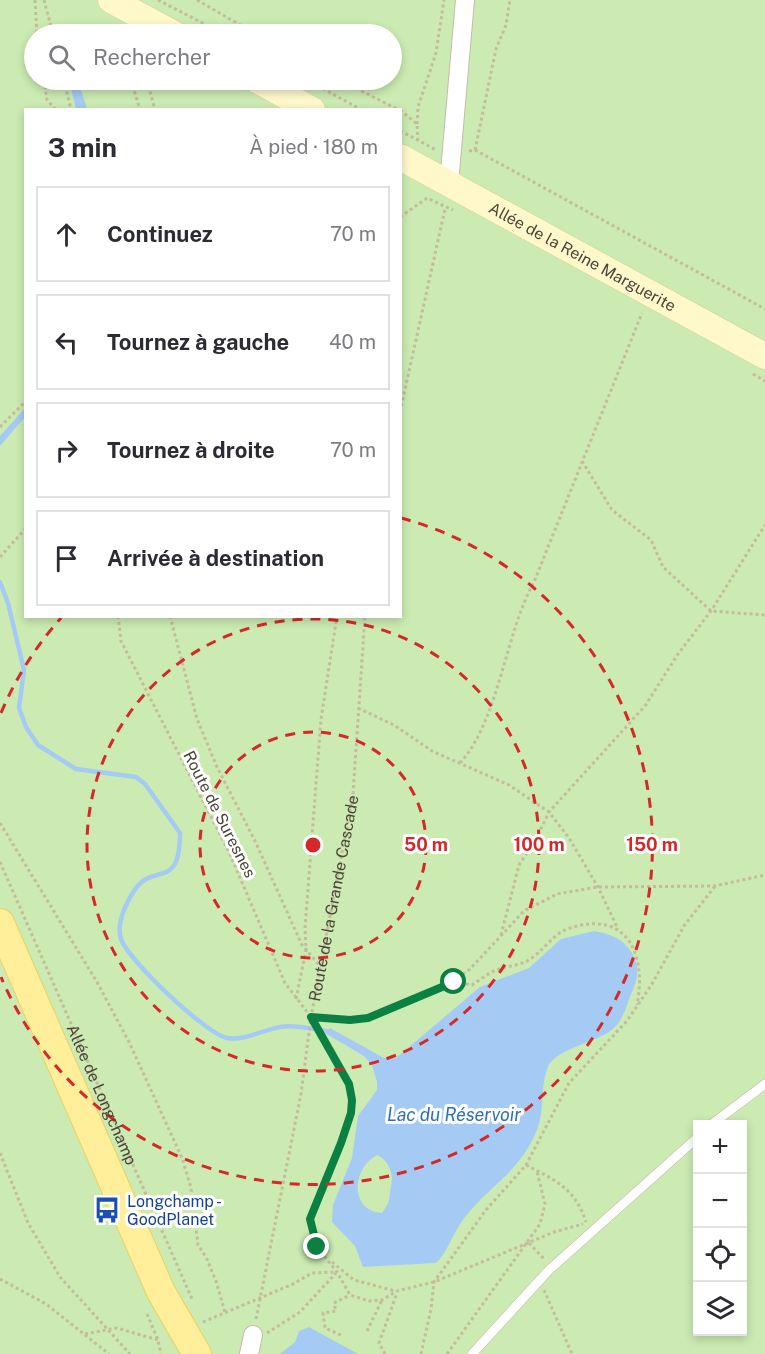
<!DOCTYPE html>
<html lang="fr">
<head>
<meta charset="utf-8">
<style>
	:root { --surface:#fff; --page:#f7f7f7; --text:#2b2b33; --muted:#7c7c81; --line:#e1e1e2 }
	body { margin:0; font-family:"Public Sans",sans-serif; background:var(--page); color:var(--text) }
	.controls { position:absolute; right:18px; bottom:18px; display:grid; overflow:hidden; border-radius:0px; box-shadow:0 3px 9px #0003 }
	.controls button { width:54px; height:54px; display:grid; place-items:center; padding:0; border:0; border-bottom:2px solid var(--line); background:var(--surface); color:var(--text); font:30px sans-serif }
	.stop { position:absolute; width:18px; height:18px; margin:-14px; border:4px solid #0b8043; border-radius:50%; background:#fff }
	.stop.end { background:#0b8043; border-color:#fff; box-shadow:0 2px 6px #0008 }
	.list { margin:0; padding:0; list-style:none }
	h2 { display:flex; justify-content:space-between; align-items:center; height:78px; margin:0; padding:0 24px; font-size:26px }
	h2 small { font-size:20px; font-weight:400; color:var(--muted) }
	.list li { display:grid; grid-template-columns:39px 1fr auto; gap:18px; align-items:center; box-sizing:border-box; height:96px; margin:0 12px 12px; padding:0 12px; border:2px solid var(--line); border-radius:0px }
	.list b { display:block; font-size:22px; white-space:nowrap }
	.list em { font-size:20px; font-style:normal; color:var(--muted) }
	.icon { flex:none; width:33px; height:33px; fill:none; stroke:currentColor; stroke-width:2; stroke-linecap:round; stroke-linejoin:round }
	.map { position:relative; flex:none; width:765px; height:1354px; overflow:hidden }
	.search { position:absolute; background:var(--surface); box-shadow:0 3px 9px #0003; left:24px; top:24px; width:378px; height:66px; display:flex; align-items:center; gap:15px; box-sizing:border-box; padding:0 21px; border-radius:33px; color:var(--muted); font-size:22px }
	.panel { position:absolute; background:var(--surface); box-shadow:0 3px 9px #0003; left:24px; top:108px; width:378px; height:510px; border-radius:0px }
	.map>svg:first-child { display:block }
</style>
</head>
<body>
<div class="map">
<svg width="765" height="1354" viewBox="0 0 765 1354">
	<rect width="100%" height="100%" fill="#f6f4ea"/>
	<!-- green -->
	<path fill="#cbebb2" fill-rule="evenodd" d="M0 0H765V1354H0ZM34 34H392V80H34ZM26 110H400V616H26ZM698 1124H742V1332H698Z"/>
	<!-- water -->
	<path fill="#a5cbf4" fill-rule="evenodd" d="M69 80H78L87 109H76Z
		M25 408V417L0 446V436Z
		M594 931C607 933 622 938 629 949 640 963 639 976 632 992 627 1003 624 1019 614 1028 598 1043 556 1048 548 1067 540 1086 545 1110 537 1130 519 1173 491 1184 465 1217 453 1232 449 1250 436 1263L363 1267 355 1246 332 1222 333 1205 352 1158 358 1116 377 1090V1082L372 1065 364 1056 325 1033 330 1028 384 1058H396L480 987 529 968 561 939ZM377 1155C393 1163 392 1178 394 1194L382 1213C351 1212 350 1170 377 1155Z
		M309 1327 358 1354H280L295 1342 299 1331Z"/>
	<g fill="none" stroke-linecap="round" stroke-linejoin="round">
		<!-- stream -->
		<path stroke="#a5cbf4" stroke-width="4.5" d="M0 582 8 603 24 670 19 708 26 727 38 745 76 769 136 777 145 784 180 833C180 892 153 861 134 891 126 903 116 924 121 939 128 960 206 1034 227 1038 244 1041 263 1030 280 1027 294 1024 312 1029 326 1031L333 1034
			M391 1202 394 1181"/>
		<!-- service casing -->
		<g stroke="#c2bdac" stroke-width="10">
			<path id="service" d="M712 1124 765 1084
				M472 1354 549 1270 698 1137"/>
		</g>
		<!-- minor casing -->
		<g stroke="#c2bdac" stroke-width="20">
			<path id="minor" d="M449 183 465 0
				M249 1354 253 1335"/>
		</g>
		<!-- secondary casing -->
		<g stroke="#d8ce98" stroke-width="27">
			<g id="secondary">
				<path d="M111 0 174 34"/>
				<path d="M257 80 312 110"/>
				<path id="s3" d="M400 157 765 356"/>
			</g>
		</g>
		<!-- primary casing -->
		<g stroke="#ead164" stroke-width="30">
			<path id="primary" d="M0 923 161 1292 197 1354"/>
		</g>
		<!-- path -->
		<g stroke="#c5bb9d" stroke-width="3" stroke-dasharray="3 3" stroke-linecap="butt">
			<path d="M35 0 37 34"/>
			<path d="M44 0 53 34"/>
			<path d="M158 0 224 34"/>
			<path d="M197 0 256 34"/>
			<path d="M114 25 118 34"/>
			<path d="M44 80 47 100 56 110"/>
			<path d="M64 80 71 110"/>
			<path d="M131 80 140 110"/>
			<path d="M147 80 155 110"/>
			<path d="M307 80 362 110"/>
			<path d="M340 80 399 110"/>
			<path d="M400 110 417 124 418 140 436 150"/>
			<path d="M417 124 418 107 436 53 444 0"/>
			<path d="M400 131 418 140"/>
			<path d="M475 150 496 49 506 25 510 0"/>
			<path d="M469 151 475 150 765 309"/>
			<path d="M400 217 427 198 453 210"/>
			<path d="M753 374 765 381"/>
			<path d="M400 412 445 209"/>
			<path d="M0 427 26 401"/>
			<path d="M582 461 612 510 651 540 663 567 711 611 765 615"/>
			<path d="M0 557 26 528"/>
			<path d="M118 616 121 641 229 852 285 983 311 1017 349 1084 351 1113 310 1219 317 1247 337 1272 350 1295 369 1301 382 1300 397 1291 434 1282 554 1232 583 1224"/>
			<path d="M170 616 197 719 217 767 255 841 302 945 321 967"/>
			<path d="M358 708 394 725 432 751 509 785 549 812 569 838 598 887 618 929"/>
			<path d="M460 763C499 720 505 634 534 582L642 313"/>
			<path d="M0 823 97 982 129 1042 182 1158 191 1188 198 1245 206 1257 216 1281 225 1312"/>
			<path id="s1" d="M0 862 192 1299"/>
			<path d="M501 935 519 865 537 837 549 812 645 706 678 654 711 611 765 525"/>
			<path d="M454 982 472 985C480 980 488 973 496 970 506 966 518 966 527 961 542 953 552 935 567 929 627 908 647 954 637 1005"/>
			<path d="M296 999 306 950 305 928 321 719 337 616"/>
			<path d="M311 1017 350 1020 368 1018 448 985 470 969 524 911 557 894 598 887 715 886 765 875"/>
			<path d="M0 1153 28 1223 60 1277 130 1354"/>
			<path d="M526 1165C555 1180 575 1188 586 1222"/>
			<path d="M529 1243 544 1259"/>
			<path d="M332 1262 354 1280 395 1291"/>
			<path d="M0 1279 46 1304 109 1354"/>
			<path d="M544 1290 572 1354"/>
			<path d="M147 1314 158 1340 161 1354"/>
			<path id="s2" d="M256 1319 301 1094 311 1017 353 794 365 616"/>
			<path d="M203 1322 293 1284 312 1273 337 1272"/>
			<path d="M367 1331 382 1300"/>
			<path d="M267 1333 300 1312 336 1273"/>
			<path d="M85 1334 117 1328 158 1340"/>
			<path d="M341 1335 325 1328 323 1313 336 1311 334 1303 350 1295"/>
			<path d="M385 1354 379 1343 397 1293"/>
			<path d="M421 1354 431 1309 434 1282 486 1210 526 1165 569 1083 627 1021 652 984 684 926 715 886"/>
			<path d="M447 1354 540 1224 545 1204 537 1171"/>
		</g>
		<!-- service -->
		<use href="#service" stroke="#fff" stroke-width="9"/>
		<!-- minor -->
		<use href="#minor" stroke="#fff" stroke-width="18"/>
		<!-- secondary -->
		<use href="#secondary" stroke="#fff8cb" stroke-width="26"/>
		<!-- primary -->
		<use href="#primary" stroke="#ffee9a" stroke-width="28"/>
	</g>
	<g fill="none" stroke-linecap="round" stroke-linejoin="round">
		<!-- route -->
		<path stroke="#0b8043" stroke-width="8" d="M317 1247 310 1219 341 1143 351 1113 352 1100 349 1084 311 1017 350 1020 368 1018 454 982"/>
	</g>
	<!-- distance rings -->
	<g fill="none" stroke="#d62828" stroke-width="3" stroke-dasharray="10 8">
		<circle cx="313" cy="845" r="113"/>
		<circle cx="313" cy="845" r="226"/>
		<path d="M1 713A339 339 0 0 1 61 618M401 518A339 339 0 1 1 1 977"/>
	</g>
	<!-- icons -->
	<defs>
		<g id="bus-bare" transform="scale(2.07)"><path d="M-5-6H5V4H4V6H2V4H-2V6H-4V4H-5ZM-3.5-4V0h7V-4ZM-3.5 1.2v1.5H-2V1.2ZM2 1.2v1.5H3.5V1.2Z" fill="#1a4fb4" stroke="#fff" stroke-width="2.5" paint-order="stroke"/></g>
	</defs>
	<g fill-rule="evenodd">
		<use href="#bus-bare" x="107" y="1210"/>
	</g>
	<g text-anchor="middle" stroke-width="6" stroke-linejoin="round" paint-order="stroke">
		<!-- street labels -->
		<g font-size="16" fill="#4b4538" stroke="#fff">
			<text dy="6" stroke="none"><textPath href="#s3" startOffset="208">Allée de la Reine Marguerite</textPath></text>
			<text transform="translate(220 814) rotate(63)" y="6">Route de Suresnes</text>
			<text dy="6" stroke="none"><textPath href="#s2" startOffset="428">Route de la Grande Cascade</textPath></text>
			<text dy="6" stroke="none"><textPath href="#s1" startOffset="254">Allée de Longchamp</textPath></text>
		</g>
		<!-- transit labels -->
		<g font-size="16" fill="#164399" stroke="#fff" text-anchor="start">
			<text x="127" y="1207">Longchamp -<tspan x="127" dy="18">GoodPlanet</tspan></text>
		</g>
		<!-- water labels -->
		<g font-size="18" font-style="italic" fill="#2a6fbd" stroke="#fff">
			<text x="454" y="1121">Lac du Réservoir</text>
		</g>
	</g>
	<circle cx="313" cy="845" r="9" fill="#d62828" stroke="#fff" stroke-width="3"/>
	<g font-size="18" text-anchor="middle" font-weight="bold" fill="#d62828" stroke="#fff" stroke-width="6" stroke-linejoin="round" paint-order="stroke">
		<text x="426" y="851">50 m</text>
		<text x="539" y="851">100 m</text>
		<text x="652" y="851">150 m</text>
	</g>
</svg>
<div class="controls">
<button>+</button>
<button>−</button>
<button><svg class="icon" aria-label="locate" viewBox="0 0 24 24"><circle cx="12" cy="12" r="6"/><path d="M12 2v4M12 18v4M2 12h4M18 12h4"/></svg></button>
<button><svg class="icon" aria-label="layers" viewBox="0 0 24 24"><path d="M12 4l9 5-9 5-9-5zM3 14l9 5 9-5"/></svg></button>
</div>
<div class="stop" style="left:454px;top:982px"></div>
<div class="stop end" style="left:317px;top:1247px"></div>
<div class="search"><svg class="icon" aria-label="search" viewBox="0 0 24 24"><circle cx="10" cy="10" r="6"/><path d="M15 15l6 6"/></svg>Rechercher</div>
<section class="panel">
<h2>3 min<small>À pied · 180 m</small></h2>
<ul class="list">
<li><svg class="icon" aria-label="ahead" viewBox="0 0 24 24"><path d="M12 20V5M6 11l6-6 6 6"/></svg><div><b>Continuez</b></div><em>70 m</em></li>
<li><svg class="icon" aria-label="left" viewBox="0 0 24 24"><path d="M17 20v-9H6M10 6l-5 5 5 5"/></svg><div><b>Tournez à gauche</b></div><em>40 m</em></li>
<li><svg class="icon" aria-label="right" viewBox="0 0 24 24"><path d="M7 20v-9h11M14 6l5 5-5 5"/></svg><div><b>Tournez à droite</b></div><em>70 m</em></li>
<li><svg class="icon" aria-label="arrive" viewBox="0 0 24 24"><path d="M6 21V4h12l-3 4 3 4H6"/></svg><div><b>Arrivée à destination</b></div></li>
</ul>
</section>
</div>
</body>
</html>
